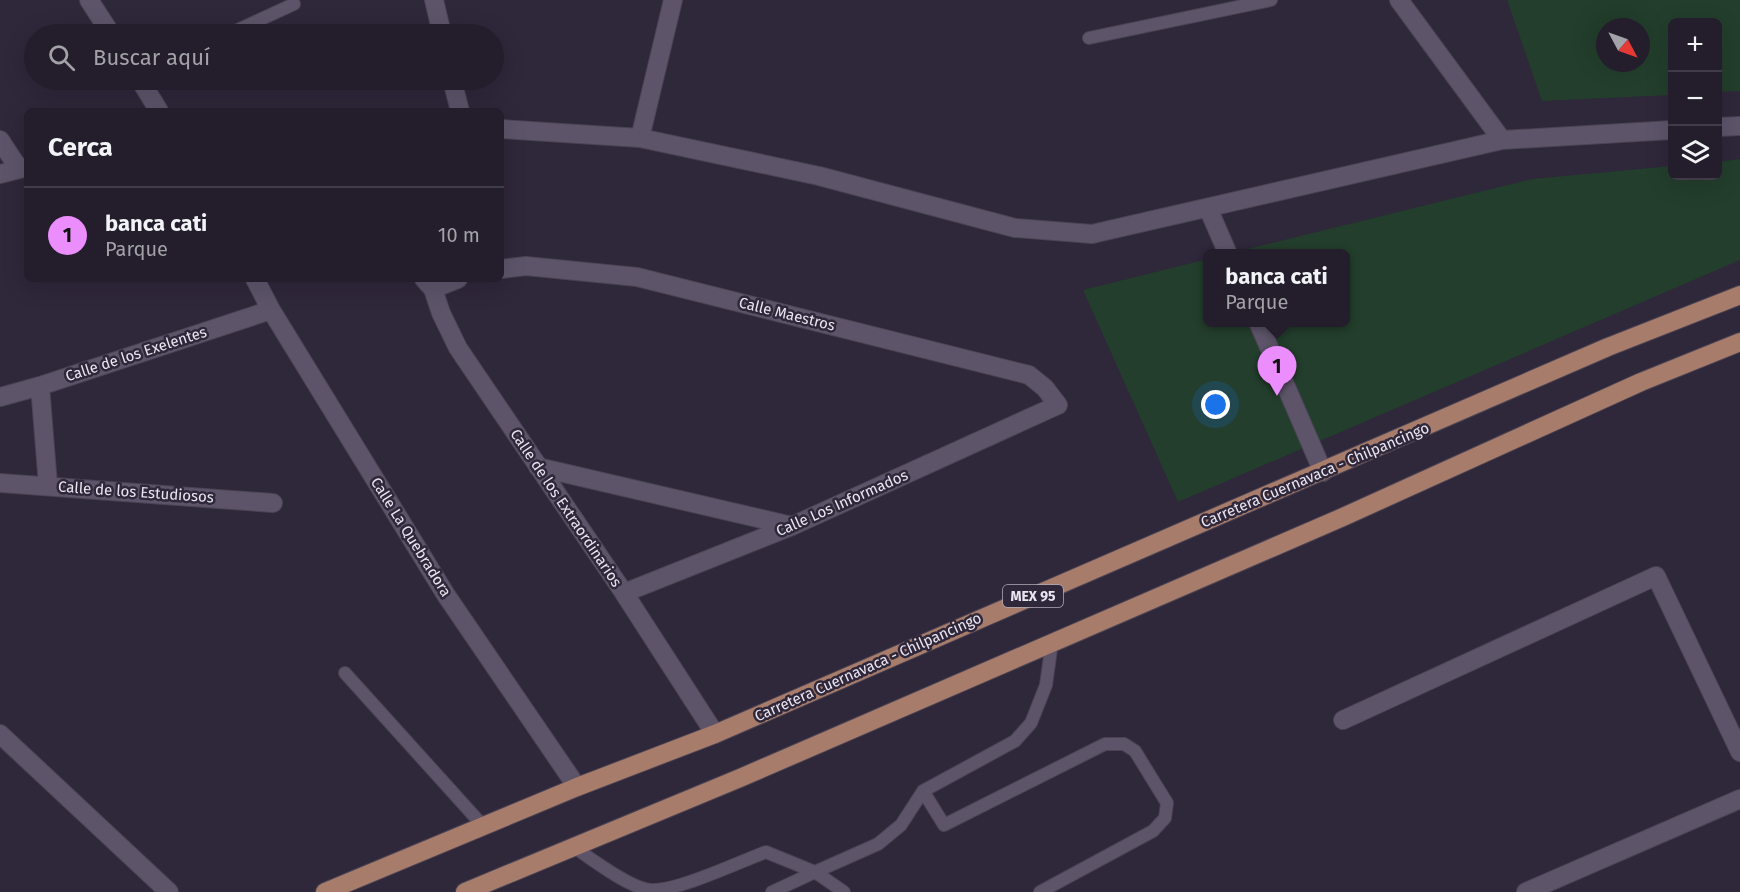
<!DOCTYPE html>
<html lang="es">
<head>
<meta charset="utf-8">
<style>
	:root { --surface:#231d2c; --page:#2b2634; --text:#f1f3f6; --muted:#a3a2a9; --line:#403b48; --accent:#eb8dfc }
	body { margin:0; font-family:"Fira Sans",sans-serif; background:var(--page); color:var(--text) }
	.controls { position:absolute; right:18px; top:18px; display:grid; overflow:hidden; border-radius:9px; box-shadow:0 6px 24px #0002 }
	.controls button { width:54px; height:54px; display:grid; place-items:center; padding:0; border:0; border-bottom:2px solid var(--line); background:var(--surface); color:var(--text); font:30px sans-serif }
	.compass { position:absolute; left:1596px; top:18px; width:54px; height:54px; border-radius:50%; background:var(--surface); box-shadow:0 6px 24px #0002; rotate:131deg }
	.you { position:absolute; left:1216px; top:405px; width:21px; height:21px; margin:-15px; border:4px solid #fff; border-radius:50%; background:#1a73e8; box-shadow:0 0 0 9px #1a73e833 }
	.badge { display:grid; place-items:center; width:39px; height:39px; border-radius:50%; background:var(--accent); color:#111; font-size:20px; font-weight:700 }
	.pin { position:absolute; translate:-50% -50px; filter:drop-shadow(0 2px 3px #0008) }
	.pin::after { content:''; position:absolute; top:32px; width:21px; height:18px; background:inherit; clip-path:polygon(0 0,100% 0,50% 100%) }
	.popup { position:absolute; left:1203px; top:249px; width:147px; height:78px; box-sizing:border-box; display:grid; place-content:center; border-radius:9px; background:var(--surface); filter:drop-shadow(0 2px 4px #0005); font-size:20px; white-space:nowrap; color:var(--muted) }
	.popup b { font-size:22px; color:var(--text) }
	.popup::after { content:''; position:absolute; left:50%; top:100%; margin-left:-12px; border:12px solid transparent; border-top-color:var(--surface) }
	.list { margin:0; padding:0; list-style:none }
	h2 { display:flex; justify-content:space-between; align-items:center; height:78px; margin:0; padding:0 24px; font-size:26px }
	h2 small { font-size:20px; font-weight:400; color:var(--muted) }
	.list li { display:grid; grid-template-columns:39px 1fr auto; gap:18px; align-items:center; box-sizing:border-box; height:96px; padding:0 24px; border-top:2px solid var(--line) }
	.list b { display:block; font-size:22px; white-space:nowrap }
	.list p { margin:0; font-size:20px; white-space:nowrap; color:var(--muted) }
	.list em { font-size:20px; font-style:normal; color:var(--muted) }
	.icon { flex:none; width:33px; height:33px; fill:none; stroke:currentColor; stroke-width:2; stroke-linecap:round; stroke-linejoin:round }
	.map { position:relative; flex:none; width:1740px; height:892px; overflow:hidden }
	.search { position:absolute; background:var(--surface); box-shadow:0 6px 24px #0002; left:24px; top:24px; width:480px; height:66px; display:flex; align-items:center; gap:15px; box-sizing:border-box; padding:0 21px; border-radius:33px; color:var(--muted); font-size:22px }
	.panel { position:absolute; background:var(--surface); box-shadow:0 6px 24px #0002; left:24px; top:108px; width:480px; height:174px; border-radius:9px }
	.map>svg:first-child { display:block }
</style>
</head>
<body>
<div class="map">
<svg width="1740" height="892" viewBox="0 0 1740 892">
	<rect width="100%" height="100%" fill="#2f273a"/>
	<!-- green -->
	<path fill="#233e2c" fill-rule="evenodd" d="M1507 0H1740V91L1718 92V22H1672V95L1542 101ZM1605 27H1641V63H1605Z
		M1740 159V260L1178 502 1083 290 1208 259V322H1346V254L1231 253 1532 179 1672 166V176H1718V162Z"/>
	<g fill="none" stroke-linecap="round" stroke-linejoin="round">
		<!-- lane casing -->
		<g stroke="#4a4353" stroke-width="14">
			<path id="lane" d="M229 34 294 4
				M1089 38 1271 0
				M345 673 484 827
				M923 791 944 825 1105 744H1124L1135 751 1167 803 1165 818 1153 831 1040 892
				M574 847C591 859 631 889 651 890 678 891 739 862 766 852L815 872 878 844 901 825 923 791 1015 741 1031 723 1046 685 1052 642
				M772 892 815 872 844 892"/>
		</g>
		<!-- street casing -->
		<g stroke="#4a4353" stroke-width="20">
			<path id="street" d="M89 0 111 34
				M434 0 442 34
				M1399 0 1502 140
				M140 80 159 111
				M452 80 460 111
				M1718 127 1740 126
				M501 129 640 138 819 176 1015 228 1092 234 1502 140 1672 130
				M640 138 673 0
				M0 140 19 169
				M0 174 27 167
				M1208 208 1228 254
				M501 269 526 266 637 277 1029 375 1045 388 1058 405 792 526 624 593
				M255 279 271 310 446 595 577 787
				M424 279 433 289 441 313 458 348 624 593 715 734
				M433 289 458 279
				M1258 322 1323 472
				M40 386 48 485
				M0 397 40 386 271 310
				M538 467 792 526
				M0 483 273 503
				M1343 720 1656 576 1740 752
				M0 734 169 892
				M1526 892 1740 799"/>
		</g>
		<!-- primary casing -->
		<g stroke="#4a4353" stroke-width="20">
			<path id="primary" d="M325 892 577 787 715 734 1608 347 1740 295
				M465 892 740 778 1343 517 1641 382 1740 342"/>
		</g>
		<!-- lane -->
		<use href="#lane" stroke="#5d546a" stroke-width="12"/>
		<!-- street -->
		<use href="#street" stroke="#5d546a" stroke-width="18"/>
		<!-- primary -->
		<use href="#primary" stroke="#a87c6a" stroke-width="18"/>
	</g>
	<g text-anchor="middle" stroke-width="5" stroke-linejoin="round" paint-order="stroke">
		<!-- shield labels -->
		<rect fill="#2f273a" stroke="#b2acba" stroke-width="1.5" x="1003" y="585" width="60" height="22" rx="4.5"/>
		<g font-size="14" font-weight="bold" fill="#eae5f1">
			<text x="1033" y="601">MEX 95</text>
		</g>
		<!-- street labels -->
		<g font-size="15" fill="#eae5f1" stroke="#2f273a">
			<text transform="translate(787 314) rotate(14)" y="5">Calle Maestros</text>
			<text transform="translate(136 354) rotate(-18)" y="5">Calle de los Exelentes</text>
			<text transform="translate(1315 475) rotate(-23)" y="5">Carretera Cuernavaca - Chilpancingo</text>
			<text transform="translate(136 492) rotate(4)" y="5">Calle de los Estudiosos</text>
			<text transform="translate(842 503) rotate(-24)" y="5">Calle Los Informados</text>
			<text transform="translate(566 508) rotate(56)" y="5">Calle de los Extraordinarios</text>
			<text transform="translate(411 537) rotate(58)" y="5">Calle La Quebradora</text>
			<text transform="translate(868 667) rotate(-24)" y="5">Carretera Cuernavaca - Chilpancingo</text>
		</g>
	</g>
</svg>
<div class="controls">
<button>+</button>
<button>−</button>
<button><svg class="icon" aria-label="layers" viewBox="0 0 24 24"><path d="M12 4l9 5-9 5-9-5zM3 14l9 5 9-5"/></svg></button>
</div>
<svg class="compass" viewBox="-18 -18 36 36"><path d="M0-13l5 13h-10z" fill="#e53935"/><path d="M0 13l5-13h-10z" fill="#a3a2a9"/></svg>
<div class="you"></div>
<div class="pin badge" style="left:1277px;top:396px">1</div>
<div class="popup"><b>banca cati</b>Parque</div>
<div class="search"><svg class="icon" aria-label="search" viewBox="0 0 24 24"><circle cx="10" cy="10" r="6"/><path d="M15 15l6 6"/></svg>Buscar aquí</div>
<section class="panel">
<h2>Cerca<small></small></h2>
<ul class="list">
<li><span class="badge">1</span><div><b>banca cati</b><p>Parque</p></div><em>10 m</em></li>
</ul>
</section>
</div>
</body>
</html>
